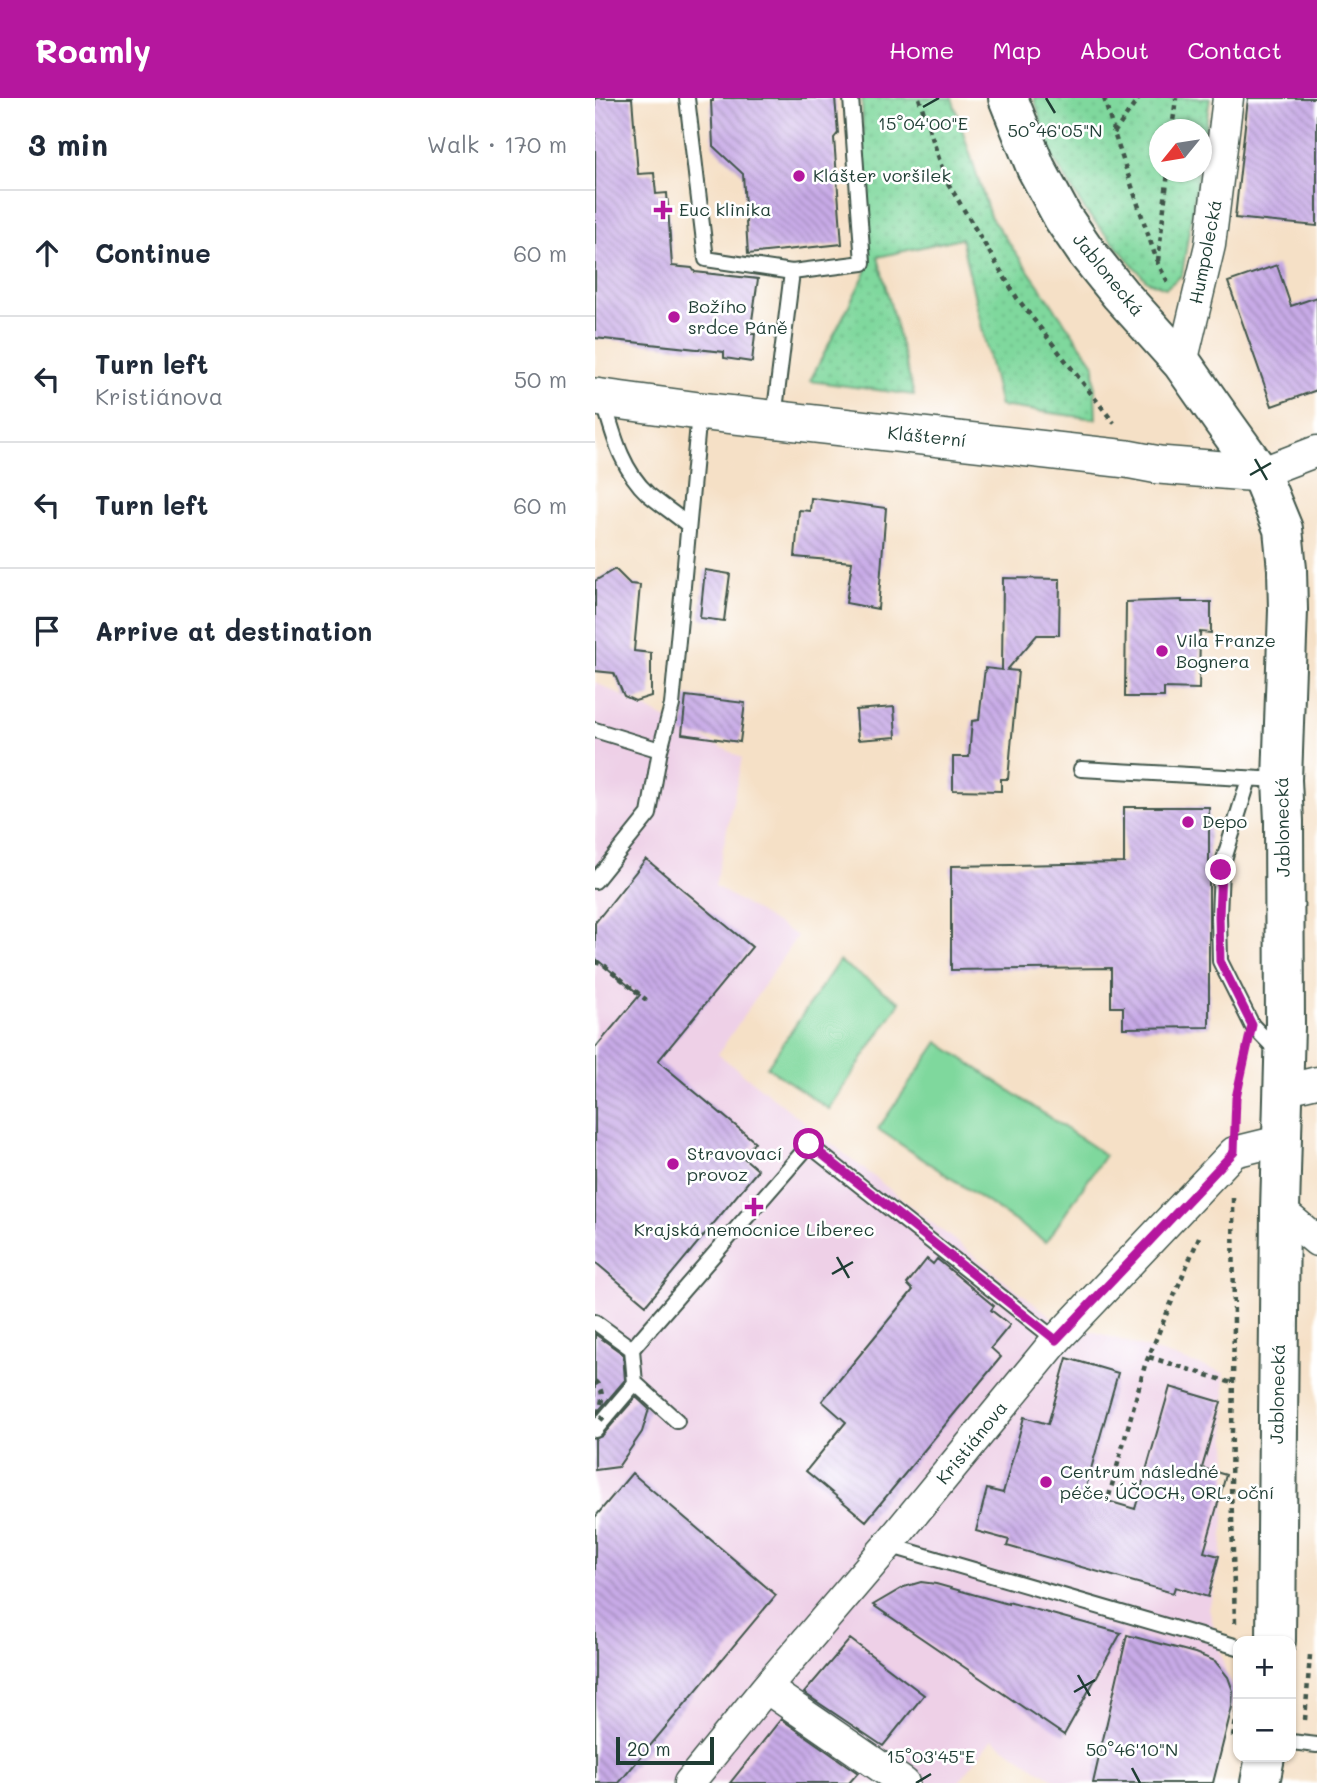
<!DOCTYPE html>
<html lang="en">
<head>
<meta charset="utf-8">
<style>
	:root { --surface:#fff; --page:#f2f2f3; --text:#1f2937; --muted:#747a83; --line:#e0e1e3; --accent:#b5179e }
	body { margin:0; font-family:Mali,sans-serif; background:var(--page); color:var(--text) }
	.controls { position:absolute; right:21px; bottom:21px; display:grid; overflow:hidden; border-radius:14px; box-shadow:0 2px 5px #0004 }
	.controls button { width:63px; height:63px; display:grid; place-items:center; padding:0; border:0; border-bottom:2px solid var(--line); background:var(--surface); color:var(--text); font:35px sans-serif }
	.compass { position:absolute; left:554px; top:21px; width:63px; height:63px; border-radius:50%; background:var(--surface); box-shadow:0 2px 5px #0004; rotate:240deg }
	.scale { position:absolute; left:21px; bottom:18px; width:98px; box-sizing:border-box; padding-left:7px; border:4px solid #1f3d34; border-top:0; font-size:19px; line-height:24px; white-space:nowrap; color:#1f3d34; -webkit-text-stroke:5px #fff; paint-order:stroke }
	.stop { position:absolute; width:21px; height:21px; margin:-16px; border:5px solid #b5179e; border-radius:50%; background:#fff }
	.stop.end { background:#b5179e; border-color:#fff; box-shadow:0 2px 7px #0008 }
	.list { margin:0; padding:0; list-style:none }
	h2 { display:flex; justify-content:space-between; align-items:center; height:91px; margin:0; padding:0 28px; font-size:30px }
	h2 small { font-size:23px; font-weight:400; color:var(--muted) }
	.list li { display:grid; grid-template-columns:46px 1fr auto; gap:21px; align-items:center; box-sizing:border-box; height:126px; padding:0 28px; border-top:2px solid var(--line) }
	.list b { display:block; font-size:26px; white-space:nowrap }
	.list p { margin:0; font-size:23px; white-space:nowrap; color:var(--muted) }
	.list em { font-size:23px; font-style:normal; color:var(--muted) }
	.icon { flex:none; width:38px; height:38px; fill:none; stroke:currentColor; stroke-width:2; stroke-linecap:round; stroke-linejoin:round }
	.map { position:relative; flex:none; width:722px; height:1685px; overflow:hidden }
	header { display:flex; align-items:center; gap:42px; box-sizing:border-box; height:98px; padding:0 35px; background:var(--accent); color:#fff }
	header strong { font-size:33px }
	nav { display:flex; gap:38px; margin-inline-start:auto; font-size:24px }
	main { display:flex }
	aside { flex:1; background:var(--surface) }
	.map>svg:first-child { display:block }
</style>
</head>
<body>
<header>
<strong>Roamly</strong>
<nav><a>Home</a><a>Map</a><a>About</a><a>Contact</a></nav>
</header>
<main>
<aside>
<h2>3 min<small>Walk · 170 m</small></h2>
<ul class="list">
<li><svg class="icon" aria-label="ahead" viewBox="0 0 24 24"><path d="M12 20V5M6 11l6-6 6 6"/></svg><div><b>Continue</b></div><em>60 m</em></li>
<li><svg class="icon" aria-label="left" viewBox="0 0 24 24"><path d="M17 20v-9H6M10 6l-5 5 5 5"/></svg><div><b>Turn left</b><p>Kristiánova</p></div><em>50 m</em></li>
<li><svg class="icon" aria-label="left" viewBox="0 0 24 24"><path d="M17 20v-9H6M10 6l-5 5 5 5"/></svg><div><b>Turn left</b></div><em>60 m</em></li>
<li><svg class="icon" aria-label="arrive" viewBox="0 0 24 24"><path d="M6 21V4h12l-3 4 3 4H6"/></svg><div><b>Arrive at destination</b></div></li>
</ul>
</aside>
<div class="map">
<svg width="722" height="1685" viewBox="0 0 722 1685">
	<defs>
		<pattern id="grass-dots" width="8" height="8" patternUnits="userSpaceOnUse" patternTransform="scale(1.75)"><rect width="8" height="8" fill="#7fd89d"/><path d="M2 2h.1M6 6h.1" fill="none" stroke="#6dba88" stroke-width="1.8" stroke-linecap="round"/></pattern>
		<pattern id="building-back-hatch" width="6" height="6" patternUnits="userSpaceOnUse" patternTransform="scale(1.75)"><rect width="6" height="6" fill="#c8aae7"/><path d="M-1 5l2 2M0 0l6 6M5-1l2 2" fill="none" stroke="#a28cbc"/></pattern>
	</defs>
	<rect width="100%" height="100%" fill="#fff"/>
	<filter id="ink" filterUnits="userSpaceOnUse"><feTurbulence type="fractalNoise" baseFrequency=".0143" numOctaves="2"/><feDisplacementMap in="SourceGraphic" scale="14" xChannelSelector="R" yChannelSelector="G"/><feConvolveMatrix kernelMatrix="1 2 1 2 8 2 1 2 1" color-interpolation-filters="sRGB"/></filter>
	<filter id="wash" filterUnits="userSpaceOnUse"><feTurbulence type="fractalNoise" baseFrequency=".00686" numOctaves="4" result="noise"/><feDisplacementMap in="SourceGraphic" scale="28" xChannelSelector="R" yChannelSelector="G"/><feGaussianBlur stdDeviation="1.57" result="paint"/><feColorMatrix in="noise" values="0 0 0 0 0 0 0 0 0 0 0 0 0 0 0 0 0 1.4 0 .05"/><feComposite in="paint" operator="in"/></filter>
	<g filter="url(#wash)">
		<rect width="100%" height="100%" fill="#f5e0c6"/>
		<!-- built -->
		<path fill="#eed0e7" d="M0 584 147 660 120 788 202 838 123 956 459 1221 629 1275 633 1367 626 1460 614 1511 636 1595 620 1685H464L397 1641 363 1685H0Z"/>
		<!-- grass -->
		<path fill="url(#grass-dots)" stroke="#4f8a68" stroke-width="2" d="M267 0H357L395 118 499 266 501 321 405 308 366 140 283 159 319 297 215 283 271 174Z
			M439 0H615L607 53 606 32H564V74H603L587 177 571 190 552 183 491 114 455 55Z"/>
		<!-- garden -->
		<path fill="#7fd89d" stroke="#4f8a68" stroke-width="2" d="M244 863 305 904 234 1011 172 969Z
			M343 944 510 1057 451 1144 283 1031Z"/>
		<g id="blocks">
			<!-- building -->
			<path fill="url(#building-back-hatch)" d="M0 0H37L43 76 59 75 61 96 72 95 77 168 97 170 100 174 163 181 155 236H160L157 264 129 260V254L0 240Z
				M118 0H240L243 35 239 40 247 146 153 156 148 76 118 48 116 3H118Z
				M653 0H722V128L640 120Z
				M682 167 696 208 722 199V292L677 308 633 184Z
				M216 400 291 410 283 511 251 505 257 464 200 459 204 412 215 413Z
				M20 471 35 486 45 487 39 553 56 555V598L40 603 29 598 19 575 0 573V483Z
				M110 472 135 476 129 523 105 520Z
				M408 480 465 481 464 537H442L412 572 423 573 413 681H406V693L358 692V659H374L377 623 384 622 390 570 407 572Z
				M587 502V504H616V535L605 534 604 591 569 590V599H530L531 504Z
				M91 598 150 605 145 644 87 636Z
				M299 609 301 639 263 642 261 612Z
				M529 709H614V929L528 930V909H516V870L356 872V768L529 765Z
				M51 761 157 849 63 963 160 1044 148 1059 163 1072 51 1207 0 1164V950L45 897 0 860V825Z
				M332 1161 338 1166 342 1161 399 1208 396 1212 415 1227 396 1250 406 1259 271 1423 211 1373 251 1324 227 1303 318 1192 312 1186Z
				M0 1236 28 1256 30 1282 0 1317Z
				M472 1260 523 1275 489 1396 540 1411 575 1289 626 1304 607 1370 631 1377 609 1454 624 1458 613 1499 580 1489 578 1495 412 1448 414 1442 381 1433 392 1391 408 1395 429 1319 453 1326Z
				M41 1299 54 1311 47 1334 23 1369 0 1372V1341L7 1338Z
				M37 1375 181 1497 24 1685H0V1419Z
				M326 1484 341 1486 413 1506V1504L526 1535 469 1637 278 1507 309 1489Z
				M532 1537 600 1555 620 1563 633 1579 638 1593 637 1609 618 1685H498Z
				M255 1541 329 1597 288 1648 209 1595Z
				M186 1621 263 1675 254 1685H135Z"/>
		</g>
	</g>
	<g filter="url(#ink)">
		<use href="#blocks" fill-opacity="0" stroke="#3f554a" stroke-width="2"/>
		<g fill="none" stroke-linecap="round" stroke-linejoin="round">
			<!-- service casing -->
			<g stroke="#3f554a" stroke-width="18">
				<path id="service" d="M92 0 111 161 197 174
					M8 301C18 335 26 371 53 396 66 407 80 416 93 427
					M179 320 197 174 268 165 256 0
					M0 632 65 652
					M486 671 685 682
					M654 681 626 771 624 818 625 863 657 927 684 955
					M0 783 54 716 65 652 77 607 104 315
					M0 1224 37 1251 40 1285 0 1332
					M37 1251 214 1047 461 1242
					M40 1285 82 1323
					M293 1447 643 1549
					M696 1644 722 1647"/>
			</g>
			<!-- minor casing -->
			<g stroke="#3f554a" stroke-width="33">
				<path id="minor" d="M587 265 615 147 633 0
					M665 375 722 353
					M688 992 722 984
					M685 1112 722 1143
					M171 1590 309 1685
					M94 1685 171 1590 293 1447 461 1242 639 1054 688 1042"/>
			</g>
			<!-- tertiary casing -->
			<g stroke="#3f554a" stroke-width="40">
				<path id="tertiary" d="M0 299 104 313 532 361 564 367 665 375"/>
			</g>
			<!-- secondary casing -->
			<g stroke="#3f554a" stroke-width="42">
				<path id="secondary" d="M413 0 441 70 468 120 492 155 525 196 587 265 627 322 665 375 688 431 692 471 693 512 687 682 689 723 690 928 685 1112 681 1543
					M665 1685 670 1659"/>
			</g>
			<!-- path -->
			<path stroke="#3f554a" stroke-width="4.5" stroke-dasharray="5 5" stroke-linecap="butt" d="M324 0 351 82 422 200 519 325
				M509 0 519 35 563 166 573 184
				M577 32 581 0
				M519 35 544 0
				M563 163 573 74
				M0 824H1
				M0 864 9 867 55 905
				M641 1021V1000L651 954
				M638 1100 639 1228 636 1385 640 1525
				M554 1259 637 1285
				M514 1398 550 1267 604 1139
				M710 1622 715 1557
				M638 1639 643 1612"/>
			<!-- service -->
			<use href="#service" stroke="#fff" stroke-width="14"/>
			<!-- minor -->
			<use href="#minor" stroke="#fff" stroke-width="30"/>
			<!-- tertiary -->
			<use href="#tertiary" stroke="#fff" stroke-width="37"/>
			<!-- secondary -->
			<use href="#secondary" stroke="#fff" stroke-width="38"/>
			<!-- path-bridge -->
			<path stroke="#3f554a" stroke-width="4.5" stroke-dasharray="5 5" stroke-linecap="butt" d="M0 1283C10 1293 8 1305 2 1316L10 1323"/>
		</g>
	</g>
	<g fill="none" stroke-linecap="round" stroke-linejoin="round" filter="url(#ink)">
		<!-- route -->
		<path stroke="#b5179e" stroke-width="9" d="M214 1046 461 1242 639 1054 641 1000 657 927 625 863 624 818 626 772"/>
	</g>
	<!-- ticks -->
	<path fill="none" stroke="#1f3d34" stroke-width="2.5" d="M451 0 460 15M328 9 344 0M660 361 672 382M655 377 676 365M242 1159 254 1180M237 1176 258 1164M483 1577 495 1598M479 1594 500 1582M537 1670 545 1685M321 1685 336 1676"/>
	<!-- markers -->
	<g fill="#b5179e" stroke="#fff" stroke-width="2.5">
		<circle cx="204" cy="78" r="7"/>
		<path d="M64.5 101.5h7v7h7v7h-7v7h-7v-7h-7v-7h7z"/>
		<circle cx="79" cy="219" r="7"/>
		<circle cx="567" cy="553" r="7"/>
		<circle cx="593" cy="724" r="7"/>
		<circle cx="78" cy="1066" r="7"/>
		<path d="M155.5 1098.5h7v7h7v7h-7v7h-7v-7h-7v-7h7z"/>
		<circle cx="451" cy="1384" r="7"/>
	</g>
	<g text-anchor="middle" stroke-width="5" stroke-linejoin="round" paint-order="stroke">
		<!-- poi labels -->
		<g font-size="18" fill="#1f3d34" stroke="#fff" text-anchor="start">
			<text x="218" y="84">Klášter voršilek</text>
			<text x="84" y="118">Euc klinika</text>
			<text x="93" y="215">Božího<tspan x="93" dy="21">srdce Páně</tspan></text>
			<text x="581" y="549">Vila Franze<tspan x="581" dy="21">Bognera</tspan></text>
			<text x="607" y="730">Depo</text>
			<text x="92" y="1062">Stravovací<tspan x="92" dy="21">provoz</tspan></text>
			<text x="159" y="1138" text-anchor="middle">Krajská nemocnice Liberec</text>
			<text x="465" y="1380">Centrum následné<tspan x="465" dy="21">péče, ÚČOCH, ORL, oční</tspan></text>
		</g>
		<!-- street labels -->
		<g font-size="18" fill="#1f3d34" stroke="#fff">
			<text transform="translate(611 154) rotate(-79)" y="6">Humpolecká</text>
			<text transform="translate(513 177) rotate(51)" y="6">Jablonecká</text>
			<text transform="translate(332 339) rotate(6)" y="6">Klášterní</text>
			<text transform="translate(688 729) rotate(-91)" y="6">Jablonecká</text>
			<text transform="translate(683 1296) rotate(-89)" y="6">Jablonecká</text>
			<text transform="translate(377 1345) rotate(-51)" y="6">Kristiánova</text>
		</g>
	</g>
	<g font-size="18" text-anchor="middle" fill="#1f3d34" stroke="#fff" stroke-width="5" stroke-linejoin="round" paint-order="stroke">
		<text x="328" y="32">15°04'00"E</text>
		<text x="460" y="39">50°46'05"N</text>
		<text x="537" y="1658">50°46'10"N</text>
		<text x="336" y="1665">15°03'45"E</text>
	</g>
</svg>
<div class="controls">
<button>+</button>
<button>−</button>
</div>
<svg class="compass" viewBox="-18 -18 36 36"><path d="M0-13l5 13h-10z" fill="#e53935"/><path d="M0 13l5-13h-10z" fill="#747a83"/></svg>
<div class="scale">20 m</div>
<div class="stop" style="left:214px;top:1046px"></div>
<div class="stop end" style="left:626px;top:772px"></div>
</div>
</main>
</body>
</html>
